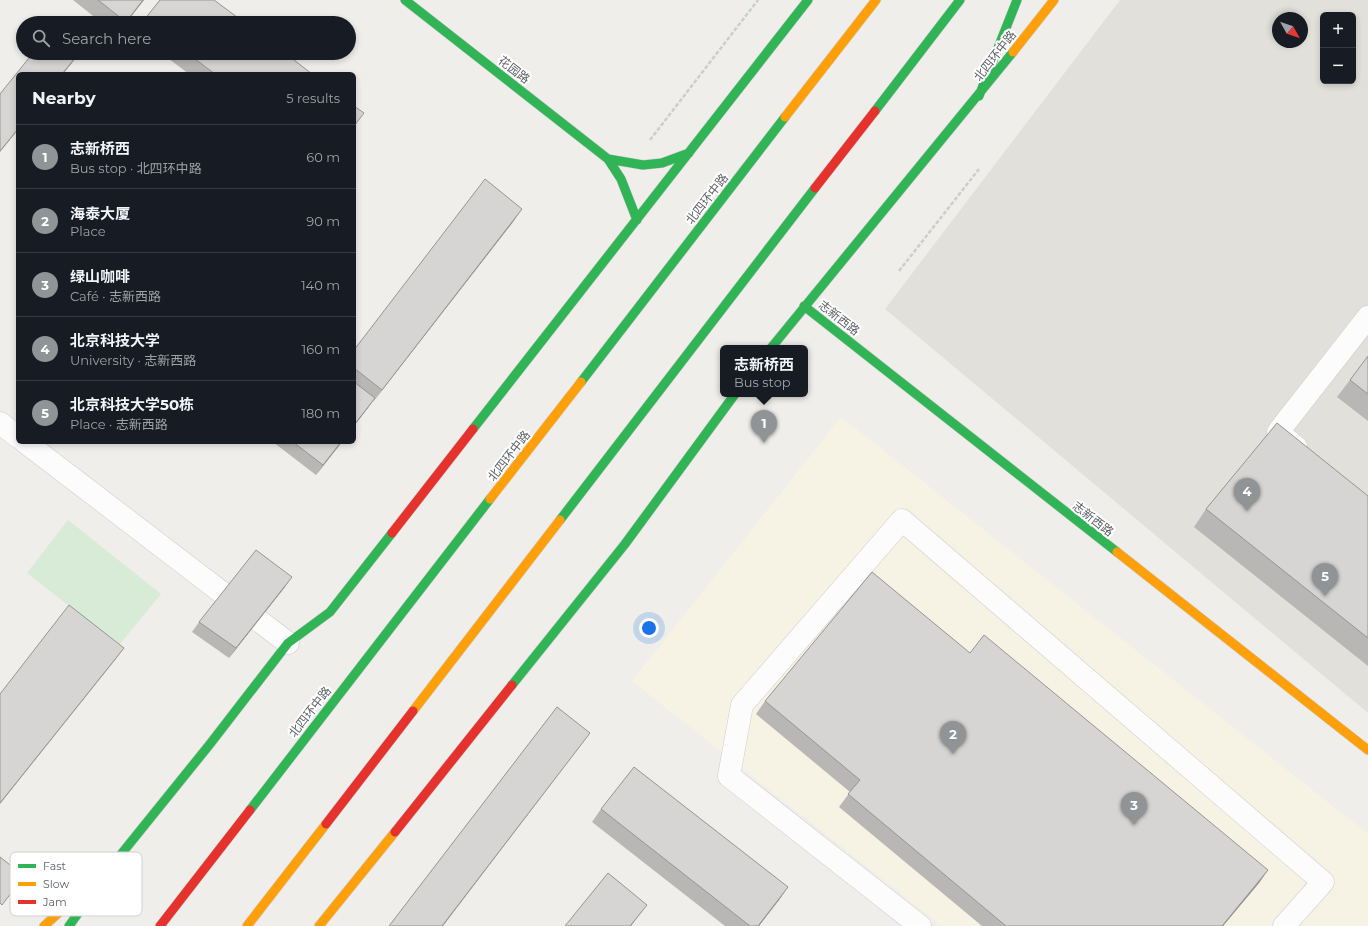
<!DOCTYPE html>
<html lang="en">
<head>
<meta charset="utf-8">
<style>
	:root { --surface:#171b24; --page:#20242c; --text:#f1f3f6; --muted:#9ea1a6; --line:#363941; --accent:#919496 }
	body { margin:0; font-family:Montserrat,"Noto Sans SC",sans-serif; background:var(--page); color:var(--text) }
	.controls { position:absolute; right:12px; top:12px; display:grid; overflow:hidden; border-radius:6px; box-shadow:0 2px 6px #0003 }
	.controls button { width:36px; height:36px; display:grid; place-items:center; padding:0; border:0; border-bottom:1px solid var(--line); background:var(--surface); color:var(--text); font:20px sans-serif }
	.compass { position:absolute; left:1272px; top:12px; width:36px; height:36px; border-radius:50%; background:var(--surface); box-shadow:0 2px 6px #0003; rotate:130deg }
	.you { position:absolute; left:649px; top:628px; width:14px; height:14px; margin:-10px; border:3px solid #fff; border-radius:50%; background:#1a73e8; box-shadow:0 0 0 6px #1a73e833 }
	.badge { display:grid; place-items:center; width:26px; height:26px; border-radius:50%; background:var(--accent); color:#fff; font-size:13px; font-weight:700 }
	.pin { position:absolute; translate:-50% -33px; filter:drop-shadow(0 1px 2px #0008) }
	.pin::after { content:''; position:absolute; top:21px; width:14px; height:12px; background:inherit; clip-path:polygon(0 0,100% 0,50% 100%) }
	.popup { position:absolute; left:720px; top:345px; width:88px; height:52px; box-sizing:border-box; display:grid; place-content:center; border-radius:6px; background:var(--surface); filter:drop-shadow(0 1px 3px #0005); font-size:13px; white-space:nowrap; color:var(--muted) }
	.popup b { font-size:15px; color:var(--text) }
	.popup::after { content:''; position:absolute; left:50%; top:100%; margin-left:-8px; border:8px solid transparent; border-top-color:var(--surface) }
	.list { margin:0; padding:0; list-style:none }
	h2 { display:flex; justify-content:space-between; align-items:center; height:52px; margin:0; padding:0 16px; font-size:17px }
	h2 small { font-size:13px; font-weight:400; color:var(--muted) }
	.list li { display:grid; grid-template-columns:26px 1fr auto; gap:12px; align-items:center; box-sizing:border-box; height:64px; padding:0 16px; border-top:1px solid var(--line) }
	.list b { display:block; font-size:15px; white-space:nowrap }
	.list p { margin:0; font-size:13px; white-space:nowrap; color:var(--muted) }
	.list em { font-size:13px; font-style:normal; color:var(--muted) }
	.icon { flex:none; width:22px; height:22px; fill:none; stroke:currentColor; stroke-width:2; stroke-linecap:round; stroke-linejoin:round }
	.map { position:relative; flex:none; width:1368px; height:926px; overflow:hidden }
	.search { position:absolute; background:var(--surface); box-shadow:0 2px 6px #0003; left:16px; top:16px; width:340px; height:44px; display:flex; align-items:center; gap:10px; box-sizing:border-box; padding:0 14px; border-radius:22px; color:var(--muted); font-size:15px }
	.panel { position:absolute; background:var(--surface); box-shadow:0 2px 6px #0003; left:16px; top:72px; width:340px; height:372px; border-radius:6px }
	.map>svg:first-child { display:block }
</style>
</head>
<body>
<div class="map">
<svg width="1368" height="926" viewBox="0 0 1368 926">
	<rect width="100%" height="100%" fill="#efeeea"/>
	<!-- commercial -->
	<path fill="#f7f3e4" d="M841 417 1368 834V926H942L632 681Z"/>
	<!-- education -->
	<path fill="#e2e0da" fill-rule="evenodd" d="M1120 0H1368V713L885 309ZM1323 15H1353V81H1323ZM1278 18H1302V42H1278Z"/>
	<!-- green -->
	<path fill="#d8ebd6" d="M68 520 161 594 119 645 27 573Z"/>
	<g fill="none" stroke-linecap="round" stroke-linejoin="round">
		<!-- street casing -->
		<g stroke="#cbcccc" stroke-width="23">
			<path id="street" d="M0 423 18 437
				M25 442 288 643
				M1296 447 1278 432 1368 317
				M920 926 729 776 742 705 902 520 1323 882 1284 926"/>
		</g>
		<!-- fast casing -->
		<g stroke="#cacacb" stroke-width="10">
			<path id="fast" d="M405 0 608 159 621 179 637 220
				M979 96 1017 0
				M875 111 960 0
				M608 159 643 165 662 163 689 153
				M804 306 1117 552
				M771 348 1013 52
				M581 382 785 117
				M473 429 808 0
				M560 520 815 188
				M512 685 625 544 735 394
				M250 810 490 499
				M69 926 114 863 210 744 288 643 330 612 392 533"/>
		</g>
		<!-- slow casing -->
		<g stroke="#cacacb" stroke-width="10">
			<path id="slow" d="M1013 52 1054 0
				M785 117 876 0
				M490 499 581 382
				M1117 552 1368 750
				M413 711 560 520
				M44 926 83 891
				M247 926 326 824
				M319 926 395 832"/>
		</g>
		<!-- jam casing -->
		<g stroke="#cacacb" stroke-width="10">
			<path id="jam" d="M815 188 875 111
				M392 533 473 429
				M326 824 413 711
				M395 832 512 685
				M160 926 250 810"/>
		</g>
		<!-- path -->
		<path stroke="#cacfcc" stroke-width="2.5" stroke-dasharray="4 2" stroke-linecap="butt" d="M650 140 758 0
			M899 271 979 169"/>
		<!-- street -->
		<use href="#street" stroke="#fdfcfc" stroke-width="22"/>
		<!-- fast -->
		<use href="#fast" stroke="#30b455" stroke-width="9"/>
		<!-- slow -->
		<use href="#slow" stroke="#ff9f0a" stroke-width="9"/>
		<!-- jam -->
		<use href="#jam" stroke="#e5322d" stroke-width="9"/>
	</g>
	<!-- wall -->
	<path fill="#b8b7b5" d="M73 0H144L126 23H102Z
		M160 0 245 23H142Z
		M161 53H285L312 74H189Z
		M513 222 373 402H372L354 426V350Z
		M1368 356V421L1337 397 1350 380Z
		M273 442H342L316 475Z
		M1368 496V666L1194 527 1206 509Z
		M285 587 229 658 192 632 199 622Z
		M970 653 1268 870 1259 883 1223 926H982L839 807 850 792 756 714 765 701Z
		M601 809 788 887 779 900 759 926H725L592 822Z"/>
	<!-- shaded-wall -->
	<path fill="#969594" d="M143 0H144L126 23H125Z
		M79 53H80L63 74H62Z
		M18 129V130L0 152V151Z
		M522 209 513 222 373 402 382 390Z
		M375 398 368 408 354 426V425Z
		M341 442H342L316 475 323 465Z
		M292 577 285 587 229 658 236 648Z
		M124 648 115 660 0 804V803Z
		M590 733 581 745 443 926H442Z
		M1268 870 1259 883 1223 926H1222Z
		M788 887 779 900 759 926H758Z
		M647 905 631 926H630Z"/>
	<!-- building -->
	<path fill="#d6d5d3" stroke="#969594" d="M98 0H143L126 22Z
		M160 0H214L245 23H148L144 20Z
		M33 53H79L62 74H18V129L0 151V94Z
		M187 53H285L312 74H215Z
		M354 106 364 113 354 126Z
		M485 179 522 209 382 390 354 368V350Z
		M1368 356V394L1350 380Z
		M354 382 375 398 354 425Z
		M1277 423 1368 496V638L1206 509Z
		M293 442H341L323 465Z
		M256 550 292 577 236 648 199 622Z
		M872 572 970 653 984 635 1268 870 1222 926H1006L848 794 860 780 765 701Z
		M69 605 124 648 0 803V694Z
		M557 707 590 733 442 926H389Z
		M634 767 788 887 758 926H750L601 809Z
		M0 857 24 876 2 905 0 903Z
		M608 873 647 905 630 926H565Z"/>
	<g text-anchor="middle" stroke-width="4" stroke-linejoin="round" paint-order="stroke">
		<!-- street labels -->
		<g font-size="12" fill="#5f6368" stroke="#fff">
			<text transform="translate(995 56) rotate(-52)" y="4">北四环中路</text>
			<text transform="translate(514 70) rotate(38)" y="4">花园路</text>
			<text transform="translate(707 199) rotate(-52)" y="4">北四环中路</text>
			<text transform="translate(839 318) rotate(38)" y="4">志新西路</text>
			<text transform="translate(509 456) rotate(-52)" y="4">北四环中路</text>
			<text transform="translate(1093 519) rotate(38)" y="4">志新西路</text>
			<text transform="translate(310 712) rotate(-52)" y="4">北四环中路</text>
		</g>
	</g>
	<!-- legend -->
	<rect x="10" y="852" width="132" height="64" rx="6" fill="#fff" stroke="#cfd0d2" stroke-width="1"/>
	<rect x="18" y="864" width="18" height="4" fill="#30b455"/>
	<rect x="18" y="882" width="18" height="4" fill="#ff9f0a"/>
	<rect x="18" y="900" width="18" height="4" fill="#e5322d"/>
	<g font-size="11" fill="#5f6368">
		<text x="43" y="870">Fast</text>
		<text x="43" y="888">Slow</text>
		<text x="43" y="906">Jam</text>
	</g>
</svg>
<div class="controls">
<button>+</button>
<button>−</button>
</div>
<svg class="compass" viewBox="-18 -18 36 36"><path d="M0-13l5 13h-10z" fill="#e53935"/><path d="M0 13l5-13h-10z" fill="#9ea1a6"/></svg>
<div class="you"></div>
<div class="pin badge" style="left:764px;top:443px">1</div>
<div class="popup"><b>志新桥西</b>Bus stop</div>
<div class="pin badge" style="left:953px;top:754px">2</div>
<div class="pin badge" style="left:1134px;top:825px">3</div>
<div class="pin badge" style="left:1247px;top:511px">4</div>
<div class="pin badge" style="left:1325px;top:596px">5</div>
<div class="search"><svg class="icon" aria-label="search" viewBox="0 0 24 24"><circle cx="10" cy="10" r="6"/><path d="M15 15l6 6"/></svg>Search here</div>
<section class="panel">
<h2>Nearby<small>5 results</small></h2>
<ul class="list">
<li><span class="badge">1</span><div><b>志新桥西</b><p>Bus stop · 北四环中路</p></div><em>60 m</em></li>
<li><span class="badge">2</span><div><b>海泰大厦</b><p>Place</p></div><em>90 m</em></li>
<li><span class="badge">3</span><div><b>绿山咖啡</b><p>Café · 志新西路</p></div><em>140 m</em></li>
<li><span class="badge">4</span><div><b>北京科技大学</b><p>University · 志新西路</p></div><em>160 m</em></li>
<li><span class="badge">5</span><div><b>北京科技大学50栋</b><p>Place · 志新西路</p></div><em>180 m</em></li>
</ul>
</section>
</div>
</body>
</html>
